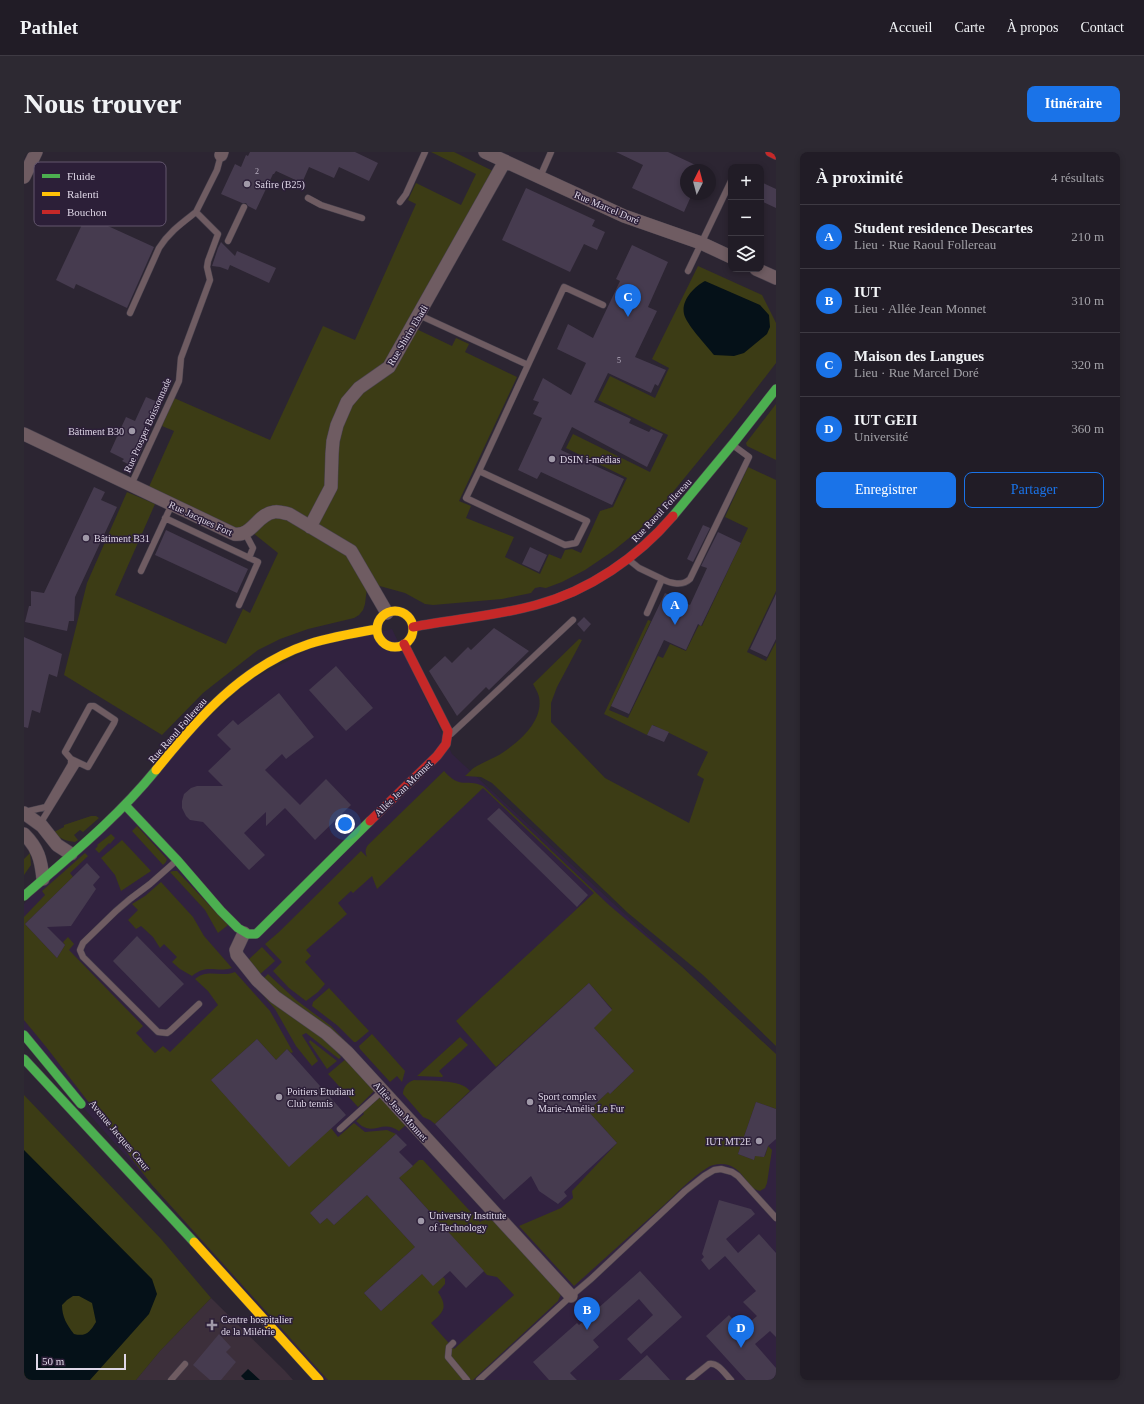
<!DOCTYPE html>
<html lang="fr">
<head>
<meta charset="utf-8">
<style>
	:root { --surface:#211c26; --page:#2d2932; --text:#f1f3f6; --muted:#a2a1a7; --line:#3e3a43; --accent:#1a73e8 }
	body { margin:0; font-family:"Times New Roman",serif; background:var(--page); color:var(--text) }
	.controls { position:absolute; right:12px; top:12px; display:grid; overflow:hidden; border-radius:8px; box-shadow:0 2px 6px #0003 }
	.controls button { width:36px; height:36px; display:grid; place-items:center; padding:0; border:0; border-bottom:1px solid var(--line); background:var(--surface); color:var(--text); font:20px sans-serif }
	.compass { position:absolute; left:656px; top:12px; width:36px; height:36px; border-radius:50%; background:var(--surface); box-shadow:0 2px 6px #0003; rotate:6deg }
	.scale { position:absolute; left:12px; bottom:10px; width:90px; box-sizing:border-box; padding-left:4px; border:2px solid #dfd7e7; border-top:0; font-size:11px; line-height:14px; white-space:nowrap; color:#dfd7e7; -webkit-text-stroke:3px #2c1f38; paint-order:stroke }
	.you { position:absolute; left:321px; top:672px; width:14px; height:14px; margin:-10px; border:3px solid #fff; border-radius:50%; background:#1a73e8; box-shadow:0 0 0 6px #1a73e833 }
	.badge { display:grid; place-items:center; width:26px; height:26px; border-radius:50%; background:var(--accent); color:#fff; font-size:13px; font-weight:700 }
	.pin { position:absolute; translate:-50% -33px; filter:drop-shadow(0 1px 2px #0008) }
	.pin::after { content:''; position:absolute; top:21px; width:14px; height:12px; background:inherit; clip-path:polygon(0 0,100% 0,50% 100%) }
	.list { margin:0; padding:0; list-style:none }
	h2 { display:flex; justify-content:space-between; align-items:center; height:52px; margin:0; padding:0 16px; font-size:17px }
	h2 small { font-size:13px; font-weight:400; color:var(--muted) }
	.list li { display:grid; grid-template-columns:26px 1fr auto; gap:12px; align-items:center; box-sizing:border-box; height:64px; padding:0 16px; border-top:1px solid var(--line) }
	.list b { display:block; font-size:15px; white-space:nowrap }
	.list p { margin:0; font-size:13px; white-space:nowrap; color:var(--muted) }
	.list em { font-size:13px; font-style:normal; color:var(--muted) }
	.actions { display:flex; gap:8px; padding:12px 16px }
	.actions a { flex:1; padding:9px 0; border:1px solid var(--accent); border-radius:8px; text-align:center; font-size:14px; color:var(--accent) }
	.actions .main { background:var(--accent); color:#fff }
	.icon { flex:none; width:22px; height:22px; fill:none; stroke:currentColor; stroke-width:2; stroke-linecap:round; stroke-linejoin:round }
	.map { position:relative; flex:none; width:752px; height:1228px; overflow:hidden; border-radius:8px }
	header { display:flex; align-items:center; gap:24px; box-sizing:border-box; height:56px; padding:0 20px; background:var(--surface); border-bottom:1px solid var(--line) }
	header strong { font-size:19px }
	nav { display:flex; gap:22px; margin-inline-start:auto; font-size:14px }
	.intro { display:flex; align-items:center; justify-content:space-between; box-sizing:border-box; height:96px; padding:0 24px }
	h1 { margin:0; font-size:28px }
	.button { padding:10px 18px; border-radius:8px; background:var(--accent); color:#fff; font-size:14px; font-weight:700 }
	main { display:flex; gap:24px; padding:0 24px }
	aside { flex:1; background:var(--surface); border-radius:8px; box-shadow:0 2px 6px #0003 }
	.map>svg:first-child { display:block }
</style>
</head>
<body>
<header>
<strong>Pathlet</strong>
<nav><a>Accueil</a><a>Carte</a><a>À propos</a><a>Contact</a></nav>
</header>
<div class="intro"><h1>Nous trouver</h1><a class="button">Itinéraire</a></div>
<main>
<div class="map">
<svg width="752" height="1228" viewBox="0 0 752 1228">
	<rect width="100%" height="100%" fill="#2c2532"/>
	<!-- built -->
	<path fill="#31223f" d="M368 477 428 602 752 902V1228H301L0 889V752L182 568 227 528 286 497Z"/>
	<!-- medical -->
	<path fill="#3c2f3b" d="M187 1146 261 1219 269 1228H112L136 1199Z"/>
	<!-- green -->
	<path fill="#3c3c15" d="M407 0H430L471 20 384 173 428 194 432 186 445 192 441 200 493 225 435 349 447 354 442 366 490 385 481 405 516 422 525 402 537 407 541 398 548 397 557 401 576 359 589 355 603 326 542 296 549 282 626 320 644 283 574 248 586 224 631 246 645 216 628 207 674 114 738 143 752 171V211L712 263 635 357 615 378 589 399 561 418 538 430 522 436 516 435 511 436 507 441 478 447 409 453 401 452 381 441 352 433 330 396 255 353 246 354 222 375 213 378 124 337 150 279 138 274 150 246 246 288 299 174 331 188 392 52 384 48 392 31 437 53 452 22Z
		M752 252V308L723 294 722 291Z
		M724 315 752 328V439L723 500 742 509 752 490V894L679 823 604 761 468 631 457 625 441 624C445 621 448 616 453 614 460 610 468 607 475 603 493 592 520 570 515 545 514 540 511 536 509 532L555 487 558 488 533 535 527 551V570L581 626 665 671 680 627 673 623 684 600 629 573 623 583 580 562 624 468 627 469 585 558 604 566 634 504 639 506 646 492 662 499 675 473 678 474 724 376 701 365Z
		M103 340 131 352 91 443 202 492 219 457 226 461 254 401 229 381C238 372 246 364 260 366L320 399 343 436 341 452 339 458 335 463 330 466 284 477 256 487 234 498 179 541 138 583 40 523 63 431Z
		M420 619C437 638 441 626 459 634L585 753 658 815 752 902V957L732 950 714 1002 730 1008 732 1000 737 1005 741 1004 744 994 748 998 743 1031 741 1036 736 1039C722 1037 719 1012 697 1012 692 1012 687 1013 683 1016 667 1026 652 1042 639 1054 609 1081 580 1107 550 1134L495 1074 537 1056 549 1046 548 1039 593 991 564 959 584 940 586 942 610 919 570 876 588 857 565 831 472 915 432 869 570 741 459 636 353 737 348 724 329 741 327 739 314 751 323 762 282 798 287 804 281 810 301 832 294 840 282 849 265 836 249 819 258 810 241 792 255 780 337 699 343 705C341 700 341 697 344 693Z
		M67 664H72L75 666 59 680 56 678 50 683 54 688 51 690C42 689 36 687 30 680L40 675V673Z
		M113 674 143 707 142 710 139 713 108 679Z
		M87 682 91 686 86 692 85 691 75 701 71 697 74 694 73 693Z
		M98 688 127 719 97 739 91 723 77 706Z
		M6 701 7 713 0 723V707Z
		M61 701 64 704 46 721 49 725 1 772 33 806 41 793 39 790 44 785 50 792 45 798 119 874 112 881 118 887V888L131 901 139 894 146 900 194 853 184 839 171 827C184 816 196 826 211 820L246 859 269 900 267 901 263 897 252 908 233 887 187 928 265 1014 307 976 314 985 330 971 341 980 363 978 372 982 286 1061 296 1072 303 1066 310 1073 343 1043 391 1095 340 1141 357 1159 398 1122 419 1125 421 1127V1132L414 1140C424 1155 420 1160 407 1171L430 1197 490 1143 473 1125 463 1123 370 1020 381 1021 395 1008H399L456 1070 466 1062 537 1142 534 1149 449 1228H304L128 1033 23 896 0 868V765L21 743 18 739Z
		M149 719H153L204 773 194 781 181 758 146 720Z
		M137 730 169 765 180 784 208 816C191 821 184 811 168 824L156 817 148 810 153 805 140 792 136 796 129 785 117 774 112 777 104 768 114 758 108 752 121 744Z
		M238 795 251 809 234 824 223 809Z
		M244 822 272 848 307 874 327 895 325 897 238 828Z
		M231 834 282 870 306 892 317 905 315 907 282 881 278 883 294 909 288 914 272 894 251 857Z
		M305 836 345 879 332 890H330L314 874 288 854 289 850Z
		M348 882 381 919 378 930 373 924 366 930 336 897 335 894Z
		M436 885 444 893 415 919 419 924 418 925 393 924Z
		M286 888 313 909 303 917 285 890Z
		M323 906 350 939 334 955 304 922Z
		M390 928C405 929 437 927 446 939L411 972 406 968 399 965 379 942C379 936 383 930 390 928Z
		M0 943 137 1087 187 1146 136 1199 112 1228H0Z
		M355 946 360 947 383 972 375 979C360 968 351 981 340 975 337 974 335 971 332 969L340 962 339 960Z"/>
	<!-- water -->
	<path fill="#051118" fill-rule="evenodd" d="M681 129 736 153 745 163 746 175 743 182 720 201 710 204 690 203C683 194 662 172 660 162 657 148 670 135 681 129Z
		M0 998 128 1127 133 1142 125 1162 66 1228H0ZM49 1144H55L68 1151 72 1170C66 1180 62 1185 50 1182 43 1173 38 1165 38 1153L43 1148Z
		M224 1217 236 1228H221L217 1224Z"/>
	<!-- building -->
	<path fill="#463b4f" d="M226 0H331L354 11 345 29 315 15 310 26 285 15 278 31 252 19 250 22H249L232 58 224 54 222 51H218L197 42 211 12 217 15 222 3 224 4Z
		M592 0H644L682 18H662V42H668L660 60 608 36 619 13Z
		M737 30 752 37V56L737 49Z
		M502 36 571 68 568 74 581 80 573 98 560 92 546 120 478 88Z
		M62 64 130 95 103 156 52 132 50 137 32 128Z
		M197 90 211 104 213 99 252 116 245 131 206 113 204 118 196 115 188 114 194 96Z
		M608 93 644 110 624 155 633 159 611 205 642 218 634 234 631 232 627 241 584 221 570 250 607 267 605 271 625 280 627 277 639 282 623 315 548 275 537 298 600 327 588 353 517 320 513 327 494 318 518 266 509 262 515 250 509 248 519 226 547 243 562 211 533 197 544 172 569 186 596 129 592 127Z
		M122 245 136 251 124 277 126 280 110 315 98 309 100 307 86 300 102 265 111 269Z
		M70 335 81 340 77 348 93 355 51 445 50 469H45L43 479 1 470 5 454H7V439L20 441Z
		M679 373 686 376 669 410 663 407Z
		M142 378 224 417 213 441 131 403Z
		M694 380 717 391 677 474 674 472 662 498 640 488 605 562 587 554 641 441 666 453 683 416 677 414Z
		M506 395 523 403 515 420 498 412Z
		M752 442V487L743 505 726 497Z
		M560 465 567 472 560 480 553 472Z
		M470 476 505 499 465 538 462 535 433 564 405 519 421 504 428 511 444 495 447 498Z
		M0 485 38 502 33 525 25 522 16 561 8 558 4 576 0 575Z
		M312 514 349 556 322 579 285 538Z
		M255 541 290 585 262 607 258 602 241 618 276 653 302 627 327 653 291 688 261 656 242 674V660L220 681 241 703 225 718 179 670 166 668 162 664 158 656V649L160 642 167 636 173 634H199L184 619 207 597 193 583 209 568 214 573Z
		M628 573 645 580 640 590 623 583Z
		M475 656 564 743 553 755 463 667Z
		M63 711 76 725 69 733 72 737 47 774 23 775 41 793 33 806 1 772Z
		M113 784 160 832 135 856 89 809Z
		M565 831 588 858 570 876 610 919 586 942 584 940 564 959 593 991 540 1040 543 1044 534 1052 515 1039 507 1024 480 1048 411 972Z
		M233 887 252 908 263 897 322 963 265 1015 187 928Z
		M732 950 752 957V987L744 994 740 1005 731 1004 730 1008 714 1002Z
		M372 982 383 993 375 1000 389 1014 375 1026 460 1119 442 1136 426 1119 409 1134 398 1122 357 1159 340 1141 391 1095 343 1043 310 1073 303 1066 296 1072 286 1061Z
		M695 1048 727 1057 731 1062 702 1087 714 1101 735 1082 752 1101V1185L746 1179 731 1192 752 1216V1228H722L682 1184 705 1163 718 1177 733 1164 719 1150 732 1139 701 1104 685 1118 677 1108 680 1105 678 1102Z
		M616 1119 658 1165 617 1202 603 1187 629 1163 615 1147 569 1188 575 1195 546 1221 553 1228H525L509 1210 553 1171 555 1173Z
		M195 1182 207 1195 202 1200 212 1210 197 1228H186L169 1213Z
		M623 1203 646 1228H595Z"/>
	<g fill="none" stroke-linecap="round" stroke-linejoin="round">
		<!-- lane casing -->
		<g stroke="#49424e" stroke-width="7">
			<path id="lane" d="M516 25 527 0
				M284 46 297 53 338 66
				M376 50 382 42 401 0
				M204 89 220 55
				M664 119 707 29
				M106 161 135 96C145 80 158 71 172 60
				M395 163 504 213
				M455 319 563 369 552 391 541 393 442 346 455 319 540 135 579 153
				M107 333 155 229 157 206 186 128 183 115 184 109 194 82 172 60 193 18 197 3
				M141 366 234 410 215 453
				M221 381 229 396 225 406
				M605 408 615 416 638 427 623 461
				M117 419 148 352
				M638 427C647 432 659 434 666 427L725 305 710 294
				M66 554H70L91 568 90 571 64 615 47 607 41 600Z
				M427 582 549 468
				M0 660 22 655 47 612V607
				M18 674 19 667 53 612 55 611
				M152 709 126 732 106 747 92 759 59 791 56 798 59 805 134 880 143 881 146 879 175 852
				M316 977 358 939
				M429 1191 425 1195 424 1205 443 1228
				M147 1228 161 1212
				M455 1228 547 1144 567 1127 661 1039 680 1024 690 1018 697 1017 708 1020 714 1024 752 1066
				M665 1228 685 1212C694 1210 701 1222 707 1228"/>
		</g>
		<!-- street casing -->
		<g stroke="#49424e" stroke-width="14">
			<path id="street" d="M461 0 600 64 677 91 707 105
				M197 3 198 0
				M0 25 12 0
				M732 117 752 126
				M0 282 210 382C228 385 233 362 250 360 255 359 260 361 265 362L327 399 363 461
				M286 375 307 335 308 302 309 289 313 273 323 250 335 236 365 215 481 9
				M0 661 18 674 33 693 47 702
				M0 682C14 696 17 707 19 727
				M220 781 212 798 213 803 233 828 251 845 302 881 323 900 547 1144"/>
		</g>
		<!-- fast casing -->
		<g stroke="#49424e" stroke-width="10">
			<path id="fast" d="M649 364 712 288 752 237
				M101 653 153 708 197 759 214 776 224 782H232L346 669
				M0 744C46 704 93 666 132 618
				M0 883 57 952
				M0 907 170 1090"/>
		</g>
		<!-- slow casing -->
		<g stroke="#49424e" stroke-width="10">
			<path id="slow" d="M353 477a18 18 0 1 1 36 0a18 18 0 1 1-36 0Z
				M132 618C174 566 219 514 285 492 307 485 330 481 353 477
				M170 1090 295 1228"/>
		</g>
		<!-- jam casing -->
		<g stroke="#49424e" stroke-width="10">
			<path id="jam" d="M746 0 752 3
				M389 475C430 467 472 464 512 453 565 439 614 405 649 364
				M346 669 413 604 422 592 424 579 380 492"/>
		</g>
		<!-- lane -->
		<use href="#lane" stroke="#6f5c62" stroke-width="6"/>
		<!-- street -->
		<use href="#street" stroke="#6f5c62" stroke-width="13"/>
		<!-- fast -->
		<use href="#fast" stroke="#4caf50" stroke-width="9"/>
		<!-- slow -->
		<use href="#slow" stroke="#ffc107" stroke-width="9"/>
		<!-- jam -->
		<use href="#jam" stroke="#c62828" stroke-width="9"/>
	</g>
	<!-- markers -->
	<g fill="#a099a8" stroke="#2c1f38" stroke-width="1.5">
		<circle cx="223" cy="32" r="4"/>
		<circle cx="108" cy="279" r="4"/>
		<circle cx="528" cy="307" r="4"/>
		<circle cx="62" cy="386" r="4"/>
		<circle cx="255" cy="945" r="4"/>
		<circle cx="506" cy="950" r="4"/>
		<circle cx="735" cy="989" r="4"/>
		<circle cx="397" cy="1069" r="4"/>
		<path d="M186 1167h4v4h4v4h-4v4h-4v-4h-4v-4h4z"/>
	</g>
	<g text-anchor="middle" stroke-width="3" stroke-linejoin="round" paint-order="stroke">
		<!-- number labels -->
		<g font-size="8" fill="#b9b0c1">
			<text x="233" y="22">2</text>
			<text x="595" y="211">5</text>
		</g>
		<!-- poi labels -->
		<g font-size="10" fill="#dfd7e7" stroke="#2c1f38" text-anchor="start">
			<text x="231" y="36">Safire (B25)</text>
			<text x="100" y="283" text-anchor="end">Bâtiment B30</text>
			<text x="536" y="311">DSIN i-médias</text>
			<text x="70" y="390">Bâtiment B31</text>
			<text x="263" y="943">Poitiers Etudiant<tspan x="263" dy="12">Club tennis</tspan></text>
			<text x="514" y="948">Sport complex<tspan x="514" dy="12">Marie-Amélie Le Fur</tspan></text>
			<text x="727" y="993" text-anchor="end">IUT MT2E</text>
			<text x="405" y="1067">University Institute<tspan x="405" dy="12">of Technology</tspan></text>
			<text x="197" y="1171">Centre hospitalier<tspan x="197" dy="12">de la Milétrie</tspan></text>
		</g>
		<!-- street labels -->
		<g font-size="10" fill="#dfd7e7" stroke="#2c1f38">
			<text transform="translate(583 55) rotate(23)" y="4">Rue Marcel Doré</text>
			<text transform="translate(383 183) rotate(-59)" y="4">Rue Shirin Ebadi</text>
			<text transform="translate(123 273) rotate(-66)" y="4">Rue Prosper Boissonnade</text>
			<text transform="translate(637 358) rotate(-47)" y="4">Rue Raoul Follereau</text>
			<text transform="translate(177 366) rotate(25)" y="4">Rue Jacques Fort</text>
			<text transform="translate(153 578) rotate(-49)" y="4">Rue Raoul Follereau</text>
			<text transform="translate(379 636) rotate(-44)" y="4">Allée Jean Monnet</text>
			<text transform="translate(377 959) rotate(48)" y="4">Allée Jean Monnet</text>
			<text transform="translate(96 983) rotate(50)" y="4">Avenue Jacques Cœur</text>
		</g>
	</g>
	<!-- legend -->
	<rect x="10" y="10" width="132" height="64" rx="6" fill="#2c1f38" stroke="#62566d" stroke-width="1"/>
	<rect x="18" y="22" width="18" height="4" fill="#4caf50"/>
	<rect x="18" y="40" width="18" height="4" fill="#ffc107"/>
	<rect x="18" y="58" width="18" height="4" fill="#c62828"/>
	<g font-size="11" fill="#dfd7e7">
		<text x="43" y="28">Fluide</text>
		<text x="43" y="46">Ralenti</text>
		<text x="43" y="64">Bouchon</text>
	</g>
</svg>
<div class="controls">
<button>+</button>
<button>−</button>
<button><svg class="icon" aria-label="layers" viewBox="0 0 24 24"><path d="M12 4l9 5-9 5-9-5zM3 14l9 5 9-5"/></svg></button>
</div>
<svg class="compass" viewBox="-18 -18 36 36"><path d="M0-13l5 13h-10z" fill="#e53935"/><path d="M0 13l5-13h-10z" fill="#a2a1a7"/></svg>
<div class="scale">50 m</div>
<div class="you"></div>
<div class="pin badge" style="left:651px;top:473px">A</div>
<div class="pin badge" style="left:563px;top:1178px">B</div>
<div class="pin badge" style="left:604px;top:165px">C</div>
<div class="pin badge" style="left:717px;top:1196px">D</div>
</div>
<aside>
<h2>À proximité<small>4 résultats</small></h2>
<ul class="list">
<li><span class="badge">A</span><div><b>Student residence Descartes</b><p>Lieu · Rue Raoul Follereau</p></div><em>210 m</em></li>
<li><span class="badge">B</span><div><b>IUT</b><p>Lieu · Allée Jean Monnet</p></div><em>310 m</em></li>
<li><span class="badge">C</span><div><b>Maison des Langues</b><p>Lieu · Rue Marcel Doré</p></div><em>320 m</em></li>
<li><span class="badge">D</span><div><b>IUT GEII</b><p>Université</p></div><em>360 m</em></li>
</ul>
<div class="actions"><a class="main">Enregistrer</a><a>Partager</a></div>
</aside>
</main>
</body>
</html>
